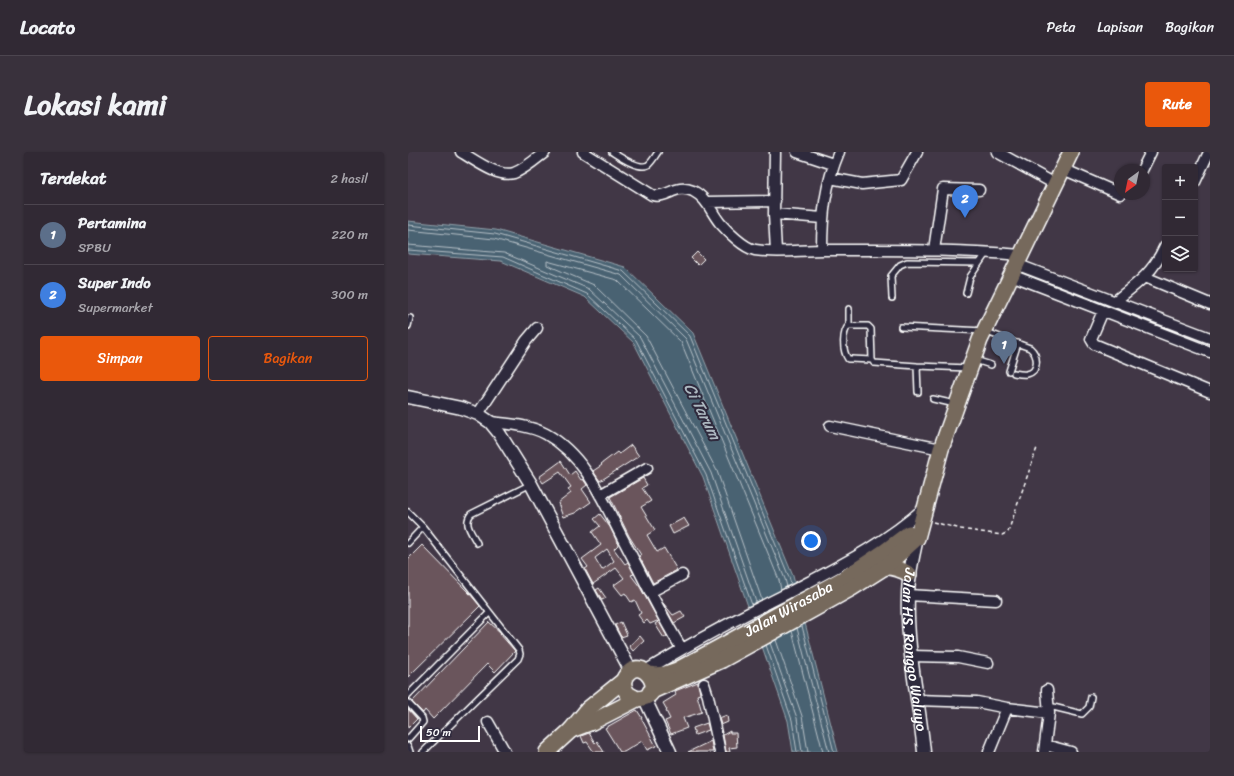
<!DOCTYPE html>
<html lang="id">
<head>
<meta charset="utf-8">
<style>
	:root { --surface:#312934; --page:#39313c; --text:#f1f3f6; --muted:#a8a6ac; --line:#4c454f; --accent:#ea580c }
	body { margin:0; font-family:Sriracha,sans-serif; background:var(--page); color:var(--text) }
	.controls { position:absolute; right:12px; top:12px; display:grid; overflow:hidden; border-radius:4px; box-shadow:0 1px 3px #0004 }
	.controls button { width:36px; height:36px; display:grid; place-items:center; padding:0; border:0; border-bottom:1px solid var(--line); background:var(--surface); color:var(--text); font:20px sans-serif }
	.compass { position:absolute; left:706px; top:12px; width:36px; height:36px; border-radius:50%; background:var(--surface); box-shadow:0 1px 3px #0004; rotate:213deg }
	.scale { position:absolute; left:12px; bottom:10px; width:60px; box-sizing:border-box; padding-left:4px; border:2px solid #fff; border-top:0; font-size:11px; line-height:14px; white-space:nowrap; color:#fff; -webkit-text-stroke:3px #2f2a3d; paint-order:stroke }
	.you { position:absolute; left:403px; top:389px; width:14px; height:14px; margin:-10px; border:3px solid #fff; border-radius:50%; background:#1a73e8; box-shadow:0 0 0 6px #1a73e833 }
	.badge { display:grid; place-items:center; width:26px; height:26px; border-radius:50%; background:var(--accent); color:#fff; font-size:13px; font-weight:700 }
	.pin { position:absolute; translate:-50% -33px; filter:drop-shadow(0 1px 2px #0008) }
	.pin::after { content:''; position:absolute; top:21px; width:14px; height:12px; background:inherit; clip-path:polygon(0 0,100% 0,50% 100%) }
	.list { margin:0; padding:0; list-style:none }
	h2 { display:flex; justify-content:space-between; align-items:center; height:52px; margin:0; padding:0 16px; font-size:17px }
	h2 small { font-size:13px; font-weight:400; color:var(--muted) }
	.list li { display:grid; grid-template-columns:26px 1fr auto; gap:12px; align-items:center; box-sizing:border-box; height:60px; padding:0 16px; border-top:1px solid var(--line) }
	.list b { display:block; font-size:15px; white-space:nowrap }
	.list p { margin:0; font-size:13px; white-space:nowrap; color:var(--muted) }
	.list em { font-size:13px; font-style:normal; color:var(--muted) }
	.actions { display:flex; gap:8px; padding:12px 16px }
	.actions a { flex:1; padding:9px 0; border:1px solid var(--accent); border-radius:4px; text-align:center; font-size:14px; color:var(--accent) }
	.actions .main { background:var(--accent); color:#fff }
	.icon { flex:none; width:22px; height:22px; fill:none; stroke:currentColor; stroke-width:2; stroke-linecap:round; stroke-linejoin:round }
	.map { position:relative; flex:none; width:802px; height:600px; overflow:hidden; border-radius:4px }
	header { display:flex; align-items:center; gap:24px; box-sizing:border-box; height:56px; padding:0 20px; background:var(--surface); border-bottom:1px solid var(--line) }
	header strong { font-size:19px }
	nav { display:flex; gap:22px; margin-inline-start:auto; font-size:14px }
	.intro { display:flex; align-items:center; justify-content:space-between; box-sizing:border-box; height:96px; padding:0 24px }
	h1 { margin:0; font-size:28px }
	.button { padding:10px 18px; border-radius:4px; background:var(--accent); color:#fff; font-size:14px; font-weight:700 }
	main { display:flex; gap:24px; padding:0 24px }
	aside { flex:1; background:var(--surface); border-radius:4px; box-shadow:0 1px 3px #0004 }
	.map>svg:first-child { display:block }
</style>
</head>
<body>
<header>
<strong>Locato</strong>
<nav><a>Peta</a><a>Lapisan</a><a>Bagikan</a></nav>
</header>
<div class="intro"><h1>Lokasi kami</h1><a class="button">Rute</a></div>
<main>
<aside>
<h2>Terdekat<small>2 hasil</small></h2>
<ul class="list">
<li><span class="badge" style="background:#5c6f8a">1</span><div><b>Pertamina</b><p>SPBU</p></div><em>220 m</em></li>
<li><span class="badge" style="background:#3f7fe0">2</span><div><b>Super Indo</b><p>Supermarket</p></div><em>300 m</em></li>
</ul>
<div class="actions"><a class="main">Simpan</a><a>Bagikan</a></div>
</aside>
<div class="map">
<svg width="802" height="600" viewBox="0 0 802 600">
	<rect width="100%" height="100%" fill="#413746"/>
	<filter id="ink" filterUnits="userSpaceOnUse"><feTurbulence type="fractalNoise" baseFrequency=".025" numOctaves="2"/><feDisplacementMap in="SourceGraphic" scale="8" xChannelSelector="R" yChannelSelector="G"/><feConvolveMatrix kernelMatrix="1 2 1 2 8 2 1 2 1" color-interpolation-filters="sRGB"/></filter>
	<g filter="url(#ink)">
		<!-- water -->
		<path fill="#496272" stroke="#92a1aa" d="M0 69 88 78 217 115 285 181 385 424 430 600H385L380 569 295 325 226 191 177 145 93 109 0 102Z"/>
		<g fill="none" stroke-linecap="round" stroke-linejoin="round">
			<!-- shore -->
			<path stroke="#b6c0c7" stroke-width="1" d="M0 73 87 82 215 119 282 184 381 425 383 432
				M0 78 86 87 213 123 278 187 377 427 379 435
				M0 93 96 101 181 137 232 185 303 321 348 450
				M0 98 95 105 179 142 228 188 298 323 344 453
				M354 448 309 319 238 184 186 133 139 113V109L209 128 273 190 371 428 373 438
				M394 474 426 600
				M389 476 421 600
				M384 479 415 600
				M368 488 394 564 400 600
				M362 491 389 566 394 600
				M358 493 384 568 389 600"/>
		</g>
		<!-- building -->
		<path fill="#6b545c" stroke="#fff" fill-rule="evenodd" d="M289 100 296 107 290 113 283 106Z
			M223 293 231 304 192 329 185 319 194 313 193 312 209 300 211 302Z
			M153 309 162 323 167 319 173 328 175 327 179 333 174 337 183 350 167 361 155 365 150 351 163 341 160 337 163 335 152 320 135 331 131 325Z
			M235 326 239 333 234 336 243 349 233 355 247 378 239 383 249 400 256 396 269 418 245 431 231 404 233 403 221 384 202 345Z
			M192 362 202 375 209 390 210 393 206 397 217 412 220 410 226 422 223 423 232 435 259 484 256 486 247 472 250 470 249 469 242 472 239 468 236 471 230 463 233 461 227 448 223 450 217 441 214 443 206 433 216 426 208 416 185 432 177 417 180 415 174 407 193 393 184 380 192 374 186 367ZM199 397 206 409 194 418 187 406Z
			M276 366 281 374 265 382 261 374Z
			M14 393 62 442 72 454 0 525V407Z
			M191 436 198 446 194 448 188 438Z
			M255 451 265 463 273 459 277 465 266 471Z
			M81 470 93 481 92 482 107 499 87 520 79 512 25 567 17 558 15 561 4 550Z
			M213 470 219 483 213 485 207 473Z
			M232 484 236 489 225 499 221 494Z
			M290 530 292 542 289 543 294 560 275 566 279 576 263 582 257 569 262 567 258 559 259 558 255 551 268 543 267 539Z
			M0 557 9 567 0 576Z
			M229 558 234 566H233L248 594 239 598 234 589 216 600H212L197 576Z
			M319 563 320 570 313 573 311 566Z
			M299 571 301 578 287 583 285 576Z
			M322 579V581H328L329 595 321 596 322 600H318L315 583Z
			M181 581 187 591 189 589 196 600H186L179 590 176 591 173 584Z
			M303 589 305 600H280Z"/>
		<g fill="none" stroke-linecap="round" stroke-linejoin="round">
			<!-- service casing -->
			<g stroke="#fff" stroke-width="8">
				<path id="service" d="M204 0C212 5 231 18 240 13 244 10 247 4 250 0
					M558 141 562 125 579 100
					M484 146 483 124 492 113 499 110 570 111
					M441 157V173L442 174H460L463 177 464 208 466 211 509 214 561 216
					M441 173C434 180 434 198 440 207H443L464 208
					M0 174 2 166
					M493 175 576 179 622 196C630 203 632 219 619 222 615 223 611 222 606 221
					M567 208 583 213
					M509 214 510 240
					M601 219 610 191
					M525 247 547 252
					M0 360 15 375 111 498 112 502 110 507 15 600
					M0 391 15 375
					M69 391C64 381 55 372 63 362L123 332
					M0 543 81 461
					M0 551 14 566 15 570 0 587
					M641 554 674 562 681 555 683 545
					M0 594 2 600"/>
			</g>
			<!-- minor casing -->
			<g stroke="#fff" stroke-width="13">
				<path id="minor" d="M53 0C67 8 90 26 106 21 117 17 128 7 137 0
					M175 0 244 43C260 47 267 31 285 39 299 46 303 60 312 71 319 79 336 96 347 98 371 102 398 97 423 98 486 98 550 97 613 103
					M367 0 366 62 368 99
					M389 0 425 12
					M589 0 647 32
					M655 17 712 42
					M734 18 743 0
					M422 26 454 32 493 28 509 0
					M787 30 801 0
					M299 50 367 49
					M366 62 414 66
					M414 98C414 63 417 33 431 0
					M526 98 535 37 571 38
					M608 112 802 186
					M603 123 802 200
					M737 125 802 152
					M707 149C729 132 745 121 757 94
					M695 159 683 187 686 192 802 240
					M70 262 118 189 129 176
					M82 270C101 272 121 273 138 282 178 304 196 351 216 389 235 425 252 462 274 497
					M422 274 533 297
					M192 343 239 316
					M242 440 274 423
					M500 443 588 448
					M503 504 550 505 580 511
					M237 519C283 491 330 466 378 442 425 417 477 392 516 356
					M296 532 300 544 312 600
					M509 548 569 550 599 556 641 561
					M80 570 97 600
					M637 593 663 600
					M581 600 599 556
					M636 600 641 561 639 538"/>
			</g>
			<!-- tertiary casing -->
			<g stroke="#fff" stroke-width="15">
				<g id="tertiary">
					<path d="M0 245 53 256 70 262 82 270 91 281 123 332 223 519"/>
					<path id="s1" d="M509 386C505 405 500 424 500 444 498 496 511 548 516 600"/>
					<path d="M236 545 262 600"/>
				</g>
			</g>
			<!-- primary casing -->
			<g stroke="#fff" stroke-width="18">
				<g id="primary">
					<path d="M477 415C487 415 493 417 501 422"/>
					<path id="s2" d="M241 522 247 523 257 522 269 518 310 496 438 425 477 399 501 381"/>
					<path d="M242 540 314 508 444 436 477 415 509 386 533 297 572 188 663 0"/>
					<path d="M163 578 184 570 229 547C264 545 233 498 217 525 214 531 216 537 220 542L229 547"/>
					<path d="M139 600 163 578 180 557 216 528"/>
				</g>
			</g>
			<!-- path -->
			<path stroke="#fff" stroke-width="1.5" stroke-dasharray="4 3" stroke-linecap="butt" d="M525 370 553 377 594 383 600 380 629 296"/>
			<!-- service -->
			<use href="#service" stroke="#2f2a3d" stroke-width="5"/>
			<!-- minor -->
			<use href="#minor" stroke="#2f2a3d" stroke-width="10"/>
			<!-- tertiary -->
			<use href="#tertiary" stroke="#2f2a3d" stroke-width="12"/>
			<!-- primary -->
			<use href="#primary" stroke="#76695c" stroke-width="15"/>
		</g>
	</g>
	<g text-anchor="middle" stroke-width="4" stroke-linejoin="round" paint-order="stroke">
		<!-- street labels -->
		<g font-size="15" fill="#fff" stroke="#2f2a3d">
			<text dy="5" stroke="none"><textPath href="#s2" startOffset="156">Jalan Wirasaba</textPath></text>
			<text dy="5" stroke="none"><textPath href="#s1" startOffset="113">Jalan HS. Ronggo Waluyo</textPath></text>
		</g>
		<!-- water labels -->
		<g font-size="16" font-style="italic" fill="#adb8c0" stroke="#2f2a3d">
			<text transform="translate(295 259) rotate(63)" y="6">Ci Tarum</text>
		</g>
	</g>
</svg>
<div class="controls">
<button>+</button>
<button>−</button>
<button><svg class="icon" aria-label="layers" viewBox="0 0 24 24"><path d="M12 4l9 5-9 5-9-5zM3 14l9 5 9-5"/></svg></button>
</div>
<svg class="compass" viewBox="-18 -18 36 36"><path d="M0-13l5 13h-10z" fill="#e53935"/><path d="M0 13l5-13h-10z" fill="#a8a6ac"/></svg>
<div class="scale">50 m</div>
<div class="you"></div>
<div class="pin badge" style="left:596px;top:212px;background:#5c6f8a">1</div>
<div class="pin badge" style="left:557px;top:66px;background:#3f7fe0">2</div>
</div>
</main>
</body>
</html>
